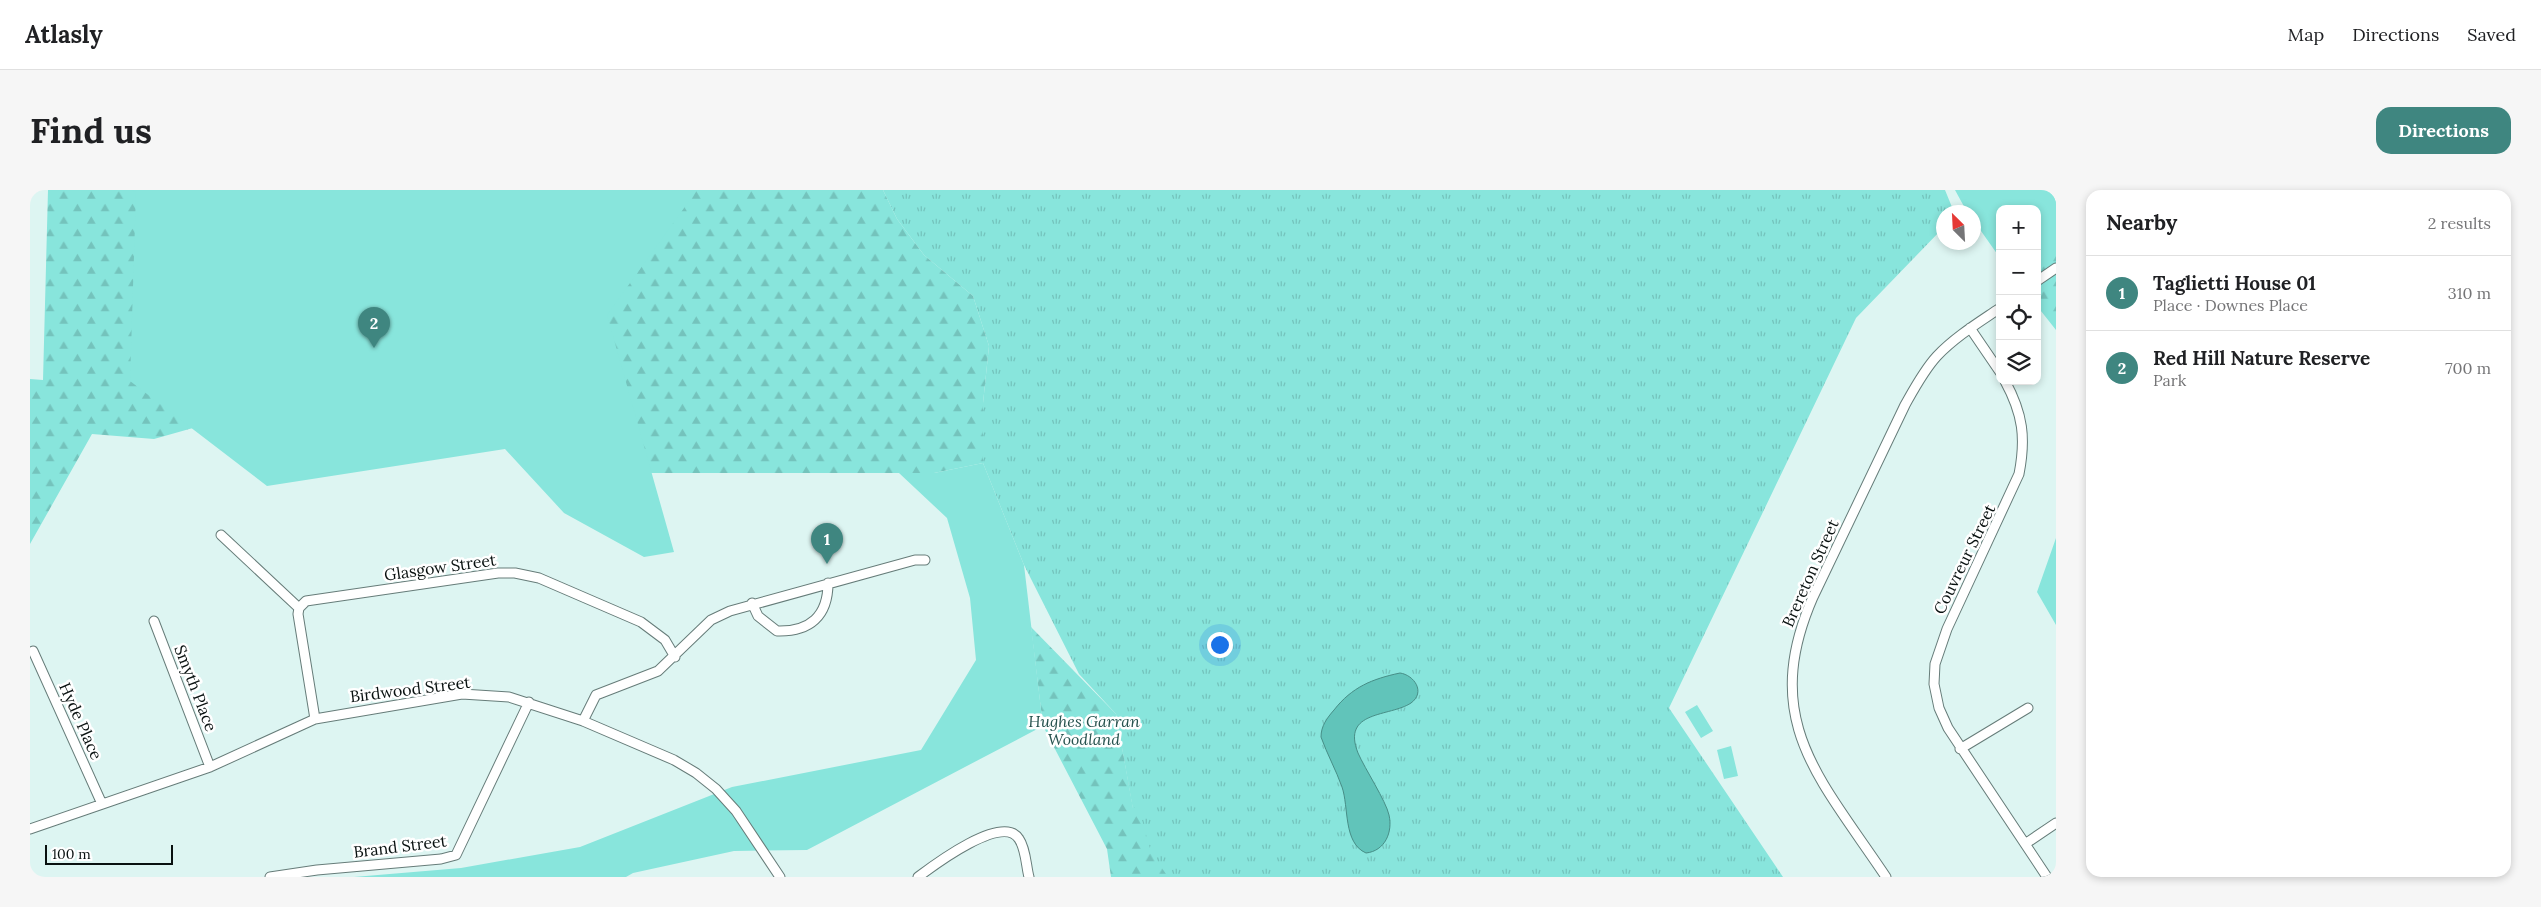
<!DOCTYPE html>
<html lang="en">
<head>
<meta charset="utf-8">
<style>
	:root { --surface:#fff; --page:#f6f6f6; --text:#202124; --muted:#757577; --line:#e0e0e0; --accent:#3f8680 }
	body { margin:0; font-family:Lora,serif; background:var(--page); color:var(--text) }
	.controls { position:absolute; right:15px; top:15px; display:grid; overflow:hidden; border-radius:10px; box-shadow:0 2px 8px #0003 }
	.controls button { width:45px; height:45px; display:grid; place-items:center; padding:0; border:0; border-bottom:1px solid var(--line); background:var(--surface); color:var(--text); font:25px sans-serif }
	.compass { position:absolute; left:1906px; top:15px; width:45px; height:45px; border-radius:50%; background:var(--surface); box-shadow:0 2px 8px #0003; rotate:336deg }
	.scale { position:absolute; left:15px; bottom:12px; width:128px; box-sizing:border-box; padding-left:5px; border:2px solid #091110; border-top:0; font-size:14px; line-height:18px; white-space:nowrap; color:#091110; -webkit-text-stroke:4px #fff; paint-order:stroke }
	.you { position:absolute; left:1189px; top:454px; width:18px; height:18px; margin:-12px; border:4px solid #fff; border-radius:50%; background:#1a73e8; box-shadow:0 0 0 8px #1a73e833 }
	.badge { display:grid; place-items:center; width:32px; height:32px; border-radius:50%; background:var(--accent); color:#fff; font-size:16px; font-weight:700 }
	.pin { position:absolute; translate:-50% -41px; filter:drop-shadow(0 1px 2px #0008) }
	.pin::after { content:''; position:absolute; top:26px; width:18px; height:15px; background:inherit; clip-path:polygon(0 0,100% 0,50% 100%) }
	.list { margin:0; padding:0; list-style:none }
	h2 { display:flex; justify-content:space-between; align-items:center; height:65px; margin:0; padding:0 20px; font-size:21px }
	h2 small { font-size:16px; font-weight:400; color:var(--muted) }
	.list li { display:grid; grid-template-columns:32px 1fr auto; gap:15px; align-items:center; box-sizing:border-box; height:75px; padding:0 20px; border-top:1px solid var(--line) }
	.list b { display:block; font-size:19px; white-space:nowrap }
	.list p { margin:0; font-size:16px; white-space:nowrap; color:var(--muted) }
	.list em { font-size:16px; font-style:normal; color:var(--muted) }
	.icon { flex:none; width:28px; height:28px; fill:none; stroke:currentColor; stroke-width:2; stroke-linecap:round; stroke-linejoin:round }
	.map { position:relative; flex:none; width:2026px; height:687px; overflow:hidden; border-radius:15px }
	header { display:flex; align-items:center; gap:30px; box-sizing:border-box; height:70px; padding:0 25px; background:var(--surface); border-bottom:1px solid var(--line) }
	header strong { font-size:24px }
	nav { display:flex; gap:28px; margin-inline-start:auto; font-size:18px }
	.intro { display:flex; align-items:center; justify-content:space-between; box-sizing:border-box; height:120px; padding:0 30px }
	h1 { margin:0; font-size:35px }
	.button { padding:12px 22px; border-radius:15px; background:var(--accent); color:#fff; font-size:18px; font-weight:700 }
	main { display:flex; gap:30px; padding:0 30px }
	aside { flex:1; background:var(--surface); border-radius:15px; box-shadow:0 2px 8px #0003 }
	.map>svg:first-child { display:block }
</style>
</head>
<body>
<header>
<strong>Atlasly</strong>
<nav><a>Map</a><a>Directions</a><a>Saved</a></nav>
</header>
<div class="intro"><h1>Find us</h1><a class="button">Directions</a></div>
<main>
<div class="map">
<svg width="2026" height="687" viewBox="0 0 2026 687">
	<defs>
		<pattern id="grass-tufts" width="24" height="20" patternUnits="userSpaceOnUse" patternTransform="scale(1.25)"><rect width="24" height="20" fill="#88e5dc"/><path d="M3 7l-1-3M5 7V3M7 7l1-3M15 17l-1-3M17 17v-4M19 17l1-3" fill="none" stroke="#74c3bc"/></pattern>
		<pattern id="forest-firs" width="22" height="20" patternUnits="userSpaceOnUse" patternTransform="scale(1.25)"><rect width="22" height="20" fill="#88e5dc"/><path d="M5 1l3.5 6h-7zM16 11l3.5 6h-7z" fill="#74c3bc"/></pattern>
	</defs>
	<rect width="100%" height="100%" fill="#ddf5f2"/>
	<!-- grass -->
	<path fill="url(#grass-tufts)" d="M853 0H1915L1924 22H1914L1913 38 1826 128 1639 518 1753 687H1115L1086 524 1049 484 994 375 953 273V213L959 156 943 106 894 65 867 29Z"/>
	<!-- forest -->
	<path fill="url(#forest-firs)" d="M18 0H853L867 29 894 65 943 106 959 156 953 213V273L904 283H619L562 271 223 221 124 249 62 244 0 354V189L13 190Z
		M2026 0V140L2007 116V19H1976Z
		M1001 437 1086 524 1103 618 1108 616 1121 662 1138 687H1081L1077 659 1013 536Z"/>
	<!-- park -->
	<path fill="#88e5dc" d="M101 0H667L577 125 644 362 614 367 534 323 475 259 237 296 100 191 106 2Z
		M1925 0H2026V58L2007 73V19H1970V68L1944 31V22H1937Z
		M953 273 994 375 1013 536 777 660 704 661 603 683 596 687H324L431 678 550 657 702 597 891 560 946 470 940 408 917 328 869 283H904Z
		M2026 348V435L2007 402Z
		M1667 515 1683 541 1671 548 1655 522Z
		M1701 556 1708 586 1694 589 1687 560Z"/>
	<!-- water -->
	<path fill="#61c4ba" stroke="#478e87" d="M1370 483C1384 485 1396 502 1381 513 1360 527 1311 520 1328 563 1335 579 1356 611 1359 625 1363 642 1355 661 1336 663 1313 653 1319 617 1312 597 1306 580 1297 564 1291 547 1291 536 1297 528 1304 520 1322 497 1342 489 1370 483Z"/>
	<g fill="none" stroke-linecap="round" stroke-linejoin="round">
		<!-- minor casing -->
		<g stroke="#667c79" stroke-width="11">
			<path id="minor" d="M2007 91 2026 78
				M1940 138 1970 182
				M1975 191C1993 224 1996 248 1989 284L1917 439 1905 474 1904 494 1909 518 1918 538 2017 687
				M191 345 269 418
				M722 413 728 426 747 441C780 442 798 426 798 393
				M124 431 180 577
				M3 461 72 614
				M285 529 268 424 269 418 276 411 468 383H485L509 388 611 432 635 450 645 467
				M553 531 566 505 628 481 681 430 700 421 885 370H895
				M1930 559 1998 518
				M0 639 180 577 285 529 432 504 479 507 553 531 644 570 666 583 686 599 706 621 750 687
				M1995 654 2026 633
				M240 687 287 680 411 669 426 665 499 512
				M888 687C904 675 973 623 989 649 996 659 996 676 999 687
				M1856 687C1790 588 1729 531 1783 407L1875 215C1884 199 1894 180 1907 166 1925 147 1948 133 1970 118"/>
		</g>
		<!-- minor -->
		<use href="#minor" stroke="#fff" stroke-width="9"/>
	</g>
	<g text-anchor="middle" stroke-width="5" stroke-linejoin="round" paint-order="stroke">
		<!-- street labels -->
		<g font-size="16" fill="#091110" stroke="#fff">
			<text transform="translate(1934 369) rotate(-64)" y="6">Couvreur Street</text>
			<text transform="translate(410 377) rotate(-8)" y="6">Glasgow Street</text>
			<text transform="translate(1780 383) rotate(-66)" y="6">Brereton Street</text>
			<text transform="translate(166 498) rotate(69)" y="6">Smyth Place</text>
			<text transform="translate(380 499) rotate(-7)" y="6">Birdwood Street</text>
			<text transform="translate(51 531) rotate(66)" y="6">Hyde Place</text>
			<text transform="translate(370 656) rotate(-7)" y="6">Brand Street</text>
		</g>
		<!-- park labels -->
		<g font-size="16" font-style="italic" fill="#26524e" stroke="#fff">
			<text x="1054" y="537">Hughes Garran<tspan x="1054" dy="18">Woodland</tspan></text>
		</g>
	</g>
</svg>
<div class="controls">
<button>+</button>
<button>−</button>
<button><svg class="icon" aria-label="locate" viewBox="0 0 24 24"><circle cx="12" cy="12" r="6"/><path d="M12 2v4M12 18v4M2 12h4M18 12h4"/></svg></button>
<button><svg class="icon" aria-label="layers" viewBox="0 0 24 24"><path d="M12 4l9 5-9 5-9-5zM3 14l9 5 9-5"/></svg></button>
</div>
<svg class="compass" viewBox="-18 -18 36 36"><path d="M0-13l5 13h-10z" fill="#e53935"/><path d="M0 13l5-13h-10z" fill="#757577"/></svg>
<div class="scale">100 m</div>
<div class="you"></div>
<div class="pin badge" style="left:797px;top:374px">1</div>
<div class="pin badge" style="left:344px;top:158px">2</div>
</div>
<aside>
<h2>Nearby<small>2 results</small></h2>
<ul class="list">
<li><span class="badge">1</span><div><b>Taglietti House 01</b><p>Place · Downes Place</p></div><em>310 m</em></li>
<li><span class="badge">2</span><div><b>Red Hill Nature Reserve</b><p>Park</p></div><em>700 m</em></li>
</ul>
</aside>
</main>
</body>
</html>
